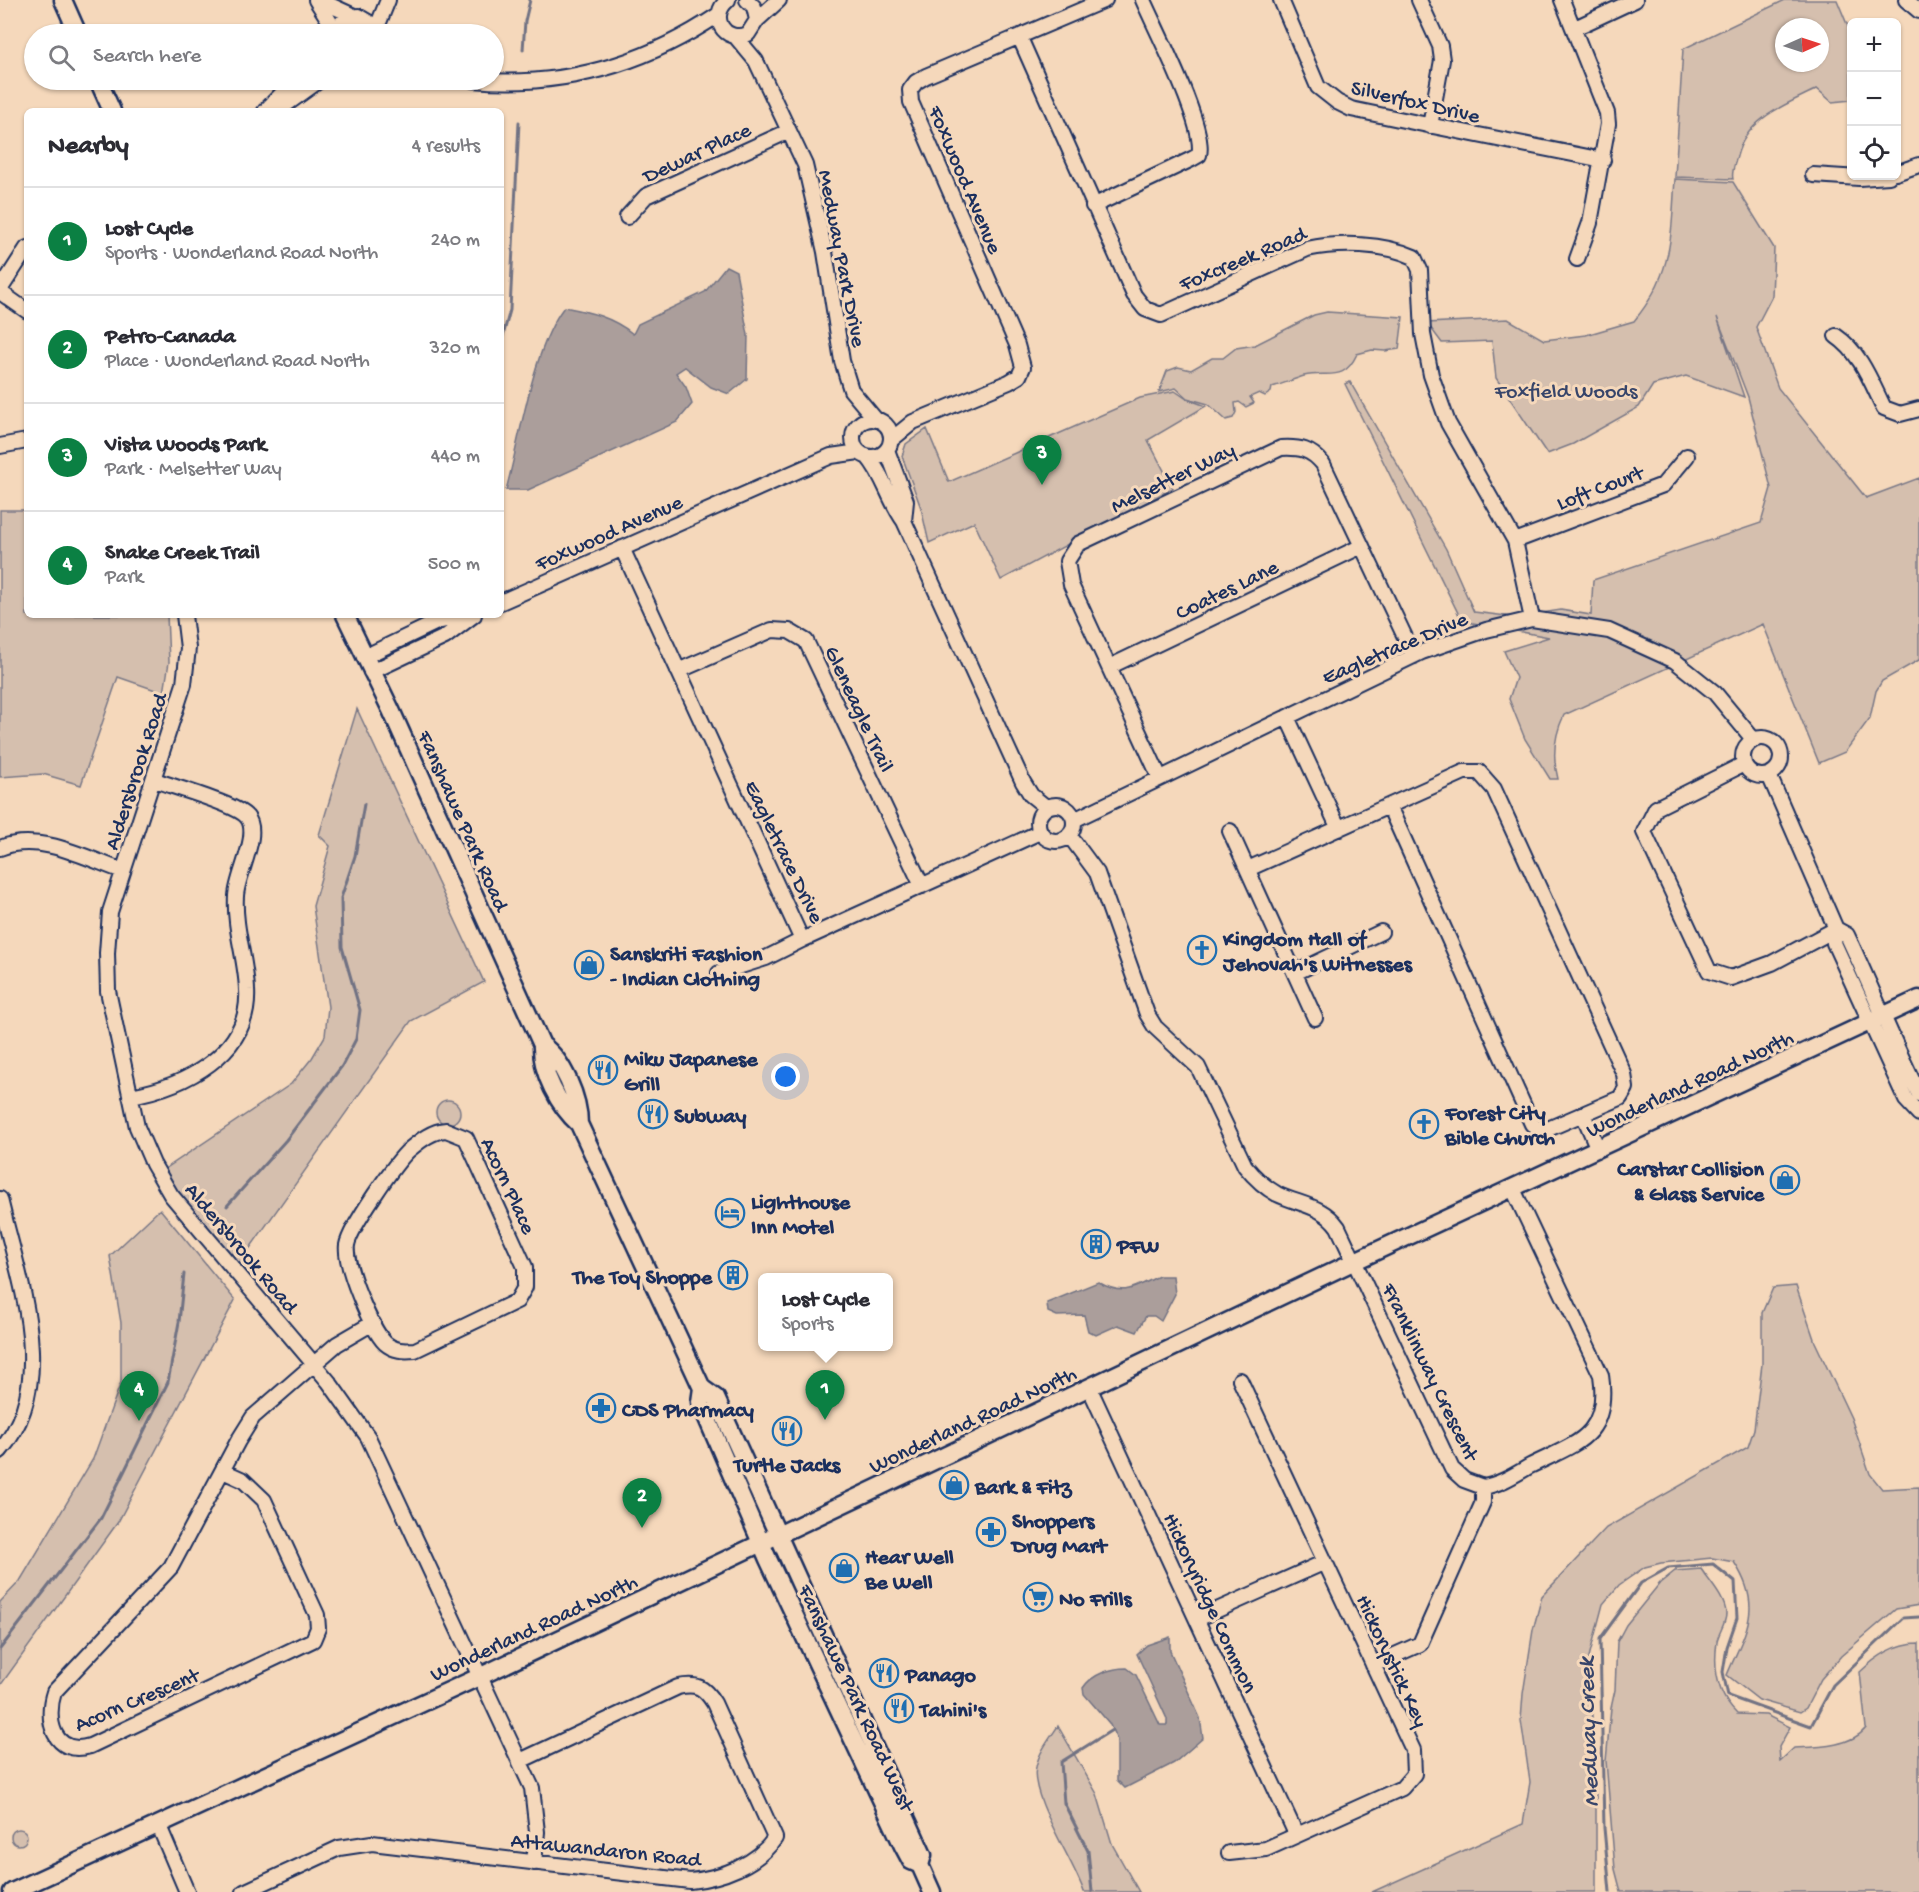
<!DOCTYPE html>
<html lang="en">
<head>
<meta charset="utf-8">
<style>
	:root { --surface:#fff; --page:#f2f2f3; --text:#2b2b33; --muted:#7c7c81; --line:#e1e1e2; --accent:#0b8043 }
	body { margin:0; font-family:"Gochi Hand",sans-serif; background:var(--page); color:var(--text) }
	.controls { position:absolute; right:18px; top:18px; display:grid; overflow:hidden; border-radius:9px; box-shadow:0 2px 4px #0004 }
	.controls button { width:54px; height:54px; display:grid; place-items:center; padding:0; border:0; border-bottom:2px solid var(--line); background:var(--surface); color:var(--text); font:30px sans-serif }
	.compass { position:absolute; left:1775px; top:18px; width:54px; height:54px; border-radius:50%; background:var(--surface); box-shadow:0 2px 4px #0004; rotate:87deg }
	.you { position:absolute; left:786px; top:1077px; width:21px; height:21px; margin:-15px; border:4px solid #fff; border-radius:50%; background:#1a73e8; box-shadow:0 0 0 9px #1a73e833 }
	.badge { display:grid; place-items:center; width:39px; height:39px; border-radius:50%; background:var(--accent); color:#fff; font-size:20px; font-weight:700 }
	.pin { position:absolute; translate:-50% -50px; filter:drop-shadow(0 2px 3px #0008) }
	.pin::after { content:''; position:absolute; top:32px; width:21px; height:18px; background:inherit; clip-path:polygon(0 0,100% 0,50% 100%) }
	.popup { position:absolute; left:758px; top:1273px; width:135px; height:78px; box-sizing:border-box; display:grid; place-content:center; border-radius:9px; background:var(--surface); filter:drop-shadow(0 2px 4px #0005); font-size:20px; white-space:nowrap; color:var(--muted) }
	.popup b { font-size:22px; color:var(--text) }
	.popup::after { content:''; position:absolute; left:50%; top:100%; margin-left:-12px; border:12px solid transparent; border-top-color:var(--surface) }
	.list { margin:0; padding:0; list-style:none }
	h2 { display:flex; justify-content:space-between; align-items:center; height:78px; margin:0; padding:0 24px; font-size:26px }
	h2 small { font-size:20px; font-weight:400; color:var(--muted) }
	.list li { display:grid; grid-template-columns:39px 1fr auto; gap:18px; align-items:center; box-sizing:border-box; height:108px; padding:0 24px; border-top:2px solid var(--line) }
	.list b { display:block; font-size:22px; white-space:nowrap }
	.list p { margin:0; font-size:20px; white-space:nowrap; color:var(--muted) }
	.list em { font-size:20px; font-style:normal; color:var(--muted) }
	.icon { flex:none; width:33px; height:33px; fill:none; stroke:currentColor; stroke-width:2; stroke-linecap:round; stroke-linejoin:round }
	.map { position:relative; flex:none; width:1919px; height:1892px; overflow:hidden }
	.search { position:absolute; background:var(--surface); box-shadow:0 2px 4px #0004; left:24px; top:24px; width:480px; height:66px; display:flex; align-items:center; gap:15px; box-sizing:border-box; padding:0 21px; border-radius:33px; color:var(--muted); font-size:22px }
	.panel { position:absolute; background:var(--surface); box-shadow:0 2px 4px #0004; left:24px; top:108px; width:480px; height:510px; border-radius:9px }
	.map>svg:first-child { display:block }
</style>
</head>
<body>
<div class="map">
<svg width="1919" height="1892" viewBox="0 0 1919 1892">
	<rect width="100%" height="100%" fill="#f5d8bb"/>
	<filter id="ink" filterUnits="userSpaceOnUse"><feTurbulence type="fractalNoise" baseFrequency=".0167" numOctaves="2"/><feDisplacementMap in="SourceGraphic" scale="12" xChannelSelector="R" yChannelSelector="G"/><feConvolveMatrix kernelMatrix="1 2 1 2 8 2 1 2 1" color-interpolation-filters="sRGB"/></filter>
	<g filter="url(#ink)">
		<!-- green -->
		<path fill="#d5bfae" stroke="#787786" stroke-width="1.5" fill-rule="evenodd" d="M1785 0H1837L1851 34V100L1832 102 1817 89C1785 105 1747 118 1737 156 1735 164 1731 172 1733 179L1675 177 1683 49ZM1784 27H1820V63H1784Z
			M1675 179 1733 182 1774 248 1772 296 1756 327 1778 388 1866 498 1919 478V660L1882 681 1876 691 1870 718 1845 752 1819 763 1763 624 1564 715C1554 736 1552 757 1558 779H1550L1525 739 1509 699 1516 678 1504 651 1549 637 1462 621 1345 384 1350 382 1446 549 1474 612 1515 617 1561 610 1591 615 1593 580 1761 523 1771 488 1748 397 1717 317 1744 397 1686 376 1653 385 1639 407 1573 444 1547 454 1496 378 1492 341 1442 343 1427 323 1508 319 1544 340 1586 335 1634 321C1673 274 1671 237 1675 179Z
			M1327 312 1403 317 1399 349 1385 351 1372 350 1357 354C1343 384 1328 370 1304 376 1294 379 1283 384 1272 387L1271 392 1265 396 1259 393 1250 397 1254 403 1246 407 1239 402 1235 403 1236 412 1233 418 1226 420 1208 404 1187 398 1176 388 1159 392 1167 371 1178 367 1191 370 1212 358H1223L1236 348 1255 345 1314 315Z
			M1175 391 1187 399 1206 406 1148 440 1173 488 1001 580 974 522 929 543 921 508 902 456 906 444 927 429 949 482 1140 398Z
			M0 510H27V615H167L169 662 164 693 118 677 81 785 43 774 0 777Z
			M357 709 484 982 411 1021 238 1265 162 1171 291 1084 312 1058 325 1036 328 1007 313 906 330 846 319 835Z
			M436 1112a12 12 0 1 1 24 0a12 12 0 1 1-24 0Z
			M160 1209 235 1300 118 1522 0 1686V1602L20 1581 93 1459 121 1382V1323L110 1256Z
			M1796 1286 1815 1342 1851 1418 1870 1474 1882 1489 1919 1487V1605L1896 1609 1841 1656 1821 1679 1806 1708 1800 1712 1759 1700 1727 1675C1746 1630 1764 1608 1734 1562L1712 1558 1661 1563 1645 1567 1619 1585 1603 1604 1589 1657 1596 1797V1892H1372L1523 1824 1530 1782 1521 1720 1523 1694 1533 1630 1542 1596 1606 1528 1748 1447 1754 1429 1762 1364V1313L1773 1288Z
			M1701 1569C1709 1581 1726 1599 1726 1614 1726 1623 1719 1632 1717 1641 1713 1669 1717 1695 1737 1714L1766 1715 1790 1727 1779 1747 1780 1761 1794 1748C1816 1747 1851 1747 1866 1728L1860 1672C1876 1657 1895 1643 1919 1643V1892H1621L1615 1869 1606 1761 1611 1708 1615 1690 1617 1642 1626 1625 1660 1583 1675 1571Z
			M1058 1726 1097 1794 1112 1844 1139 1892H1084C1074 1861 1029 1796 1036 1767 1039 1752 1050 1738 1058 1726Z
			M11 1837a8 8 0 1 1 16 0a8 8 0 1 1-16 0Z"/>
		<!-- water -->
		<path fill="#ab9e9b" stroke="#717283" stroke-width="1.5" d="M726 266 736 271 748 335 747 379 729 394 711 387 685 367 676 373 686 387 692 404 677 422 528 490H506C520 439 533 347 564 307 590 312 612 317 633 334L638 324 705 292Z
			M1159 1276H1173L1175 1294 1161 1321 1154 1316H1146L1137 1332 1118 1325 1096 1335 1088 1331 1084 1315 1057 1316 1048 1312 1047 1303 1098 1282C1124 1297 1134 1288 1159 1276Z
			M1170 1637V1651L1200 1718 1203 1738 1174 1763 1125 1788 1117 1780V1740L1109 1723 1084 1694 1083 1688C1092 1674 1111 1668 1127 1668L1136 1675 1160 1725H1167V1719L1137 1654 1147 1645Z"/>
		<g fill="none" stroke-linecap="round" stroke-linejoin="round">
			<!-- stream -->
			<path stroke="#717283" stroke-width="3" d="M523 50 525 21 530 0
				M501 343 510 310 519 122
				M227 1206 286 1140 342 1066 356 1039 360 1010 342 947 341 898 355 856 364 804
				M0 1649 101 1518 125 1470 168 1382 179 1322 184 1274
				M1092 1892 1088 1851 1064 1803 1061 1762 1112 1730
				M1610 1892 1604 1828 1600 1639 1641 1583 1668 1568 1713 1564 1735 1582 1737 1618 1727 1647 1723 1672 1728 1696 1811 1726 1833 1685 1903 1618 1919 1617"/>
			<!-- minor casing -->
			<g stroke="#1b2f5e" stroke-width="18">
				<path id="minor" d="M316 0 337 33
					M319 0 354 16
					M728 0C708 16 724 44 748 34L757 20 754 7 747 0
					M1281 0 1318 87 1337 102 1351 109 1418 123 1603 160
					M1419 0 1440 46 1442 60 1430 126
					M1562 0 1607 113 1608 124 1590 223 1577 259
					M1906 0 1919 11
					M757 20 779 0
					M1575 28 1635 0
					M375 32 388 0
					M337 34 342 22 358 16 370 23 375 34
					M736 37 756 61 805 165 825 252 842 361 851 390 876 420
					M1020 38 1134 295 1145 309 1161 315 1307 249C1339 242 1384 243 1414 257L1420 270 1423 334 1431 375 1448 423 1515 541 1532 619
					M473 80C562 88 645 64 718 15
					M265 111 295 80
					M277 111 320 80
					M1896 173 1919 165
					M1813 175 1859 178 1889 176
					M1093 206 1192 159 1199 155C1207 128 1156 30 1143 0
					M627 217 646 196 789 131
					M0 290 27 248
					M0 292 27 311
					M1836 336C1861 353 1871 382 1884 408L1900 414 1919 409
					M853 438a19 19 0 1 1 38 0a19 19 0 1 1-38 0Z
					M891 440 913 422 1009 382 1019 376 1023 367 1017 345 911 102 910 90 916 82 926 76 1105 0
					M0 446 27 441
					M887 450 906 501 904 521
					M867 456C884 475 889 501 904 521L1023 782 1031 795 1046 807
					M1515 541 1663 485 1687 456
					M622 548 802 940 1040 832
					M501 602 831 456 859 452
					M184 615 188 648 184 684 110 912 107 953 108 991 137 1127 153 1164 171 1195 329 1382 368 1437 532 1788 537 1832 534 1863
					M364 657 437 622 468 615
					M1109 667 1362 546
					M678 671 772 630 789 631 806 641 922 886
					M371 672 445 637 474 615
					M1287 717 1339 829
					M1743 757a19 19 0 1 1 38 0a19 19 0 1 1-38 0Z
					M1744 764 1656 808 1644 832 1709 971 1731 978 1772 963 1836 929
					M1769 775 1836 929 1834 943 1906 1100 1919 1114
					M1160 778 1071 585 1067 561 1078 544 1281 448C1300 447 1311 449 1323 464L1414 656
					M1038 823a18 18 0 1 1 36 0a18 18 0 1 1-36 0Z
					M1074 820 1422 652 1486 630 1532 619 1609 631 1675 661 1715 693 1753 739
					M1230 831 1315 1018
					M1069 835 1097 873 1147 1014 1155 1027 1198 1067 1245 1166C1254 1177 1264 1187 1277 1194 1300 1205 1322 1205 1338 1227L1452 1469 1464 1480 1483 1487C1499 1485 1516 1474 1530 1466 1576 1443 1610 1437 1601 1375L1513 1189
					M0 848C39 832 86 858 123 871
					M1248 869 1464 772H1479L1494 789 1624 1074 1626 1088 1620 1098 1548 1129 1537 1128 1532 1124 1389 806
					M1836 929 1847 935C1872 988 1893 1042 1919 1094
					M719 973 766 958 802 940
					M1295 973 1381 932
					M130 1096C183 1087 251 1054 247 990 246 959 234 928 236 896 237 874 261 834 247 817 237 804 173 787 155 780
					M1583 1114 1598 1149
					M446 1130 466 1138 525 1267V1287L517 1301 415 1350C404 1351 394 1351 385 1343 371 1329 344 1264 347 1245 350 1228 396 1161 410 1149 421 1140 432 1131 446 1130Z
					M0 1199C18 1278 60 1382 0 1451
					M1089 1387 1296 1834
					M223 1471 243 1480 264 1500 317 1615 318 1628 313 1640 90 1746C53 1757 45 1719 54 1692L171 1567 238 1441 253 1417 337 1344 373 1323
					M1197 1619 1325 1562
					M1373 1665 1420 1644 1483 1502V1487
					M159 1826 187 1892
					M1229 1853 1266 1849 1402 1788 1414 1774 1413 1750 1240 1380
					M244 1892 339 1848 372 1843 690 1881C721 1878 757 1865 775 1838L714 1703C704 1687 697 1683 678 1687L520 1761"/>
			</g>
			<!-- major casing -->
			<g stroke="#1b2f5e" stroke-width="21">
				<path id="major" d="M63 0 78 34
					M98 80 112 111
					M345 615 391 710 542 1045C541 1073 559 1106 579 1124L702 1388 716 1398 923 1855 920 1865
					M542 1045C563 1060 579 1098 579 1124
					M702 1388 700 1402 768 1559 903 1846 911 1861 920 1865 932 1892
					M12 1892 481 1676 1355 1261 1919 999"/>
			</g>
			<!-- minor -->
			<use href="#minor" stroke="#f5d8bb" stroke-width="14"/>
			<!-- major -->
			<use href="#major" stroke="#f5d8bb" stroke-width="16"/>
		</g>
	</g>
	<!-- icons -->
	<defs>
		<g id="church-ring" transform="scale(1.5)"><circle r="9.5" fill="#f5d8bb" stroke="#1f6fb2" stroke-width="1.5"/><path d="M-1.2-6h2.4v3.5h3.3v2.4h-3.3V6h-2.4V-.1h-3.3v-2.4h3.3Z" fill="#1f6fb2"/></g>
		<g id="shop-ring" transform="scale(1.5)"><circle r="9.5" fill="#f5d8bb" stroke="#1f6fb2" stroke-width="1.5"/><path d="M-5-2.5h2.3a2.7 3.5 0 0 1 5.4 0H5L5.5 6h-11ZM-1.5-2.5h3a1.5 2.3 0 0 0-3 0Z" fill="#1f6fb2"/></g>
		<g id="restaurant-ring" transform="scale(1.5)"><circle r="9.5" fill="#f5d8bb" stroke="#1f6fb2" stroke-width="1.5"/><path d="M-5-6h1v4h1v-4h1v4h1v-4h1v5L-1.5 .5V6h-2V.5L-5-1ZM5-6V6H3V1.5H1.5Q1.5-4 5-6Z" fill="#1f6fb2"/></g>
		<g id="hotel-ring" transform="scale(1.5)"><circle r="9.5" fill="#f5d8bb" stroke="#1f6fb2" stroke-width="1.5"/><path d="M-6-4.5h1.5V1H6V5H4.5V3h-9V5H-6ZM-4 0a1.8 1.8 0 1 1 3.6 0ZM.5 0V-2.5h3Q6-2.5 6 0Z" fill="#1f6fb2"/></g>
		<g id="building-ring" transform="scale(1.5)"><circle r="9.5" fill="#f5d8bb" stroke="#1f6fb2" stroke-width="1.5"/><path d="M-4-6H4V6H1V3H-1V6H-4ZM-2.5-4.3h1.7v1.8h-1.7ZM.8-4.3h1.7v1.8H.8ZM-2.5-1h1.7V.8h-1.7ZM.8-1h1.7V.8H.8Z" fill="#1f6fb2"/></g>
		<g id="pharmacy-ring" transform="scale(1.5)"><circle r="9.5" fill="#f5d8bb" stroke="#1f6fb2" stroke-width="1.5"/><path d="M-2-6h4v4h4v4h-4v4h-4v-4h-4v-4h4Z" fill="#1f6fb2"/></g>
		<g id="supermarket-ring" transform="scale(1.5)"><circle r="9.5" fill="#f5d8bb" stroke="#1f6fb2" stroke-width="1.5"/><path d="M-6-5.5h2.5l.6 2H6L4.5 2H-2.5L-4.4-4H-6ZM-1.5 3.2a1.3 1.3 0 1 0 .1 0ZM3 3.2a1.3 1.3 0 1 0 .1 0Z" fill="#1f6fb2"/></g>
	</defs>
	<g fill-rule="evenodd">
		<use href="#church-ring" x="1202" y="950"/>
		<use href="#shop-ring" x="589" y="965"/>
		<use href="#restaurant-ring" x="603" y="1070"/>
		<use href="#restaurant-ring" x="653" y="1114"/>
		<use href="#church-ring" x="1424" y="1124"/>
		<use href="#shop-ring" x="1785" y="1180"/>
		<use href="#hotel-ring" x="730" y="1213"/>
		<use href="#building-ring" x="1096" y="1244"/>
		<use href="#building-ring" x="733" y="1275"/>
		<use href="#pharmacy-ring" x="601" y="1408"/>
		<use href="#restaurant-ring" x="787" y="1431"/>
		<use href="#shop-ring" x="954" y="1485"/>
		<use href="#pharmacy-ring" x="991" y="1532"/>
		<use href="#shop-ring" x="844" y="1568"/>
		<use href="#supermarket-ring" x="1038" y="1597"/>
		<use href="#restaurant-ring" x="884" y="1673"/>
		<use href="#restaurant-ring" x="899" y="1708"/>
	</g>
	<g text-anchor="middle" stroke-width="6" stroke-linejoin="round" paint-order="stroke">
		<!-- street labels -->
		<g font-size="22" fill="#1b2f5e" stroke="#f5d8bb">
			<text transform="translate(1416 100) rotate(13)" y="8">Silverfox Drive</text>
			<text transform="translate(696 151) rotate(-25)" y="8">Dewar Place</text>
			<text transform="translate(967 179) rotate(67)" y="8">Foxwood Avenue</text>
			<text transform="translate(1242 257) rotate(-23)" y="8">Foxcreek Road</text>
			<text transform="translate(844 258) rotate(79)" y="8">Medway Park Drive</text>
			<text transform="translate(1172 476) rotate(-26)" y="8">Melsetter Way</text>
			<text transform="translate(1599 486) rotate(-21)" y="8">Loft Court</text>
			<text transform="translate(608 531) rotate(-24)" y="8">Foxwood Avenue</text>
			<text transform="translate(1226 588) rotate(-26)" y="8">Coates Lane</text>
			<text transform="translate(1394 646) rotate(-23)" y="8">Eagletrace Drive</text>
			<text transform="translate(861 708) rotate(65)" y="8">Gleneagle Trail</text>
			<text transform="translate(134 771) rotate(-72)" y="8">Aldersbrook Road</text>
			<text transform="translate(465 820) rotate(66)" y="8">Fanshawe Park Road</text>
			<text transform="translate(786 851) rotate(64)" y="8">Eagletrace Drive</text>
			<text transform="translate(1689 1082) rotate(-25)" y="8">Wonderland Road North</text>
			<text transform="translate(510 1185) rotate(65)" y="8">Acorn Place</text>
			<text transform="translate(243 1247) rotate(50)" y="8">Aldersbrook Road</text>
			<text transform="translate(1432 1371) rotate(64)" y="8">Franklinway Crescent</text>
			<text transform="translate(972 1418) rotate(-25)" y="8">Wonderland Road North</text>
			<text transform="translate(1212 1602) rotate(65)" y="8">Hickoryridge Common</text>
			<text transform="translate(533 1626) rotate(-25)" y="8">Wonderland Road North</text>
			<text transform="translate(1394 1660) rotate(65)" y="8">Hickorystick Key</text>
			<text transform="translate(858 1697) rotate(65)" y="8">Fanshawe Park Road West</text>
			<text transform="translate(136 1698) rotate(-23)" y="8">Acorn Crescent</text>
			<text transform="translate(606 1848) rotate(6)" y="8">Attawandaron Road</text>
		</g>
		<!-- park labels -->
		<g font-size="22" fill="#37456a" stroke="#f5d8bb">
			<text x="1566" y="397">Foxfield Woods</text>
		</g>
		<!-- poi labels -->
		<g font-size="22" font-weight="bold" fill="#1b2f5e" stroke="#f5d8bb" text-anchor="start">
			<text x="1223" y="945">Kingdom Hall of<tspan x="1223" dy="25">Jehovah's Witnesses</tspan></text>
			<text x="610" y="960">Sanskriti Fashion<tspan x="610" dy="25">- Indian Clothing</tspan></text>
			<text x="624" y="1065">Miku Japanese<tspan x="624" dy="25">Grill</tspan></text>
			<text x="1445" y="1119">Forest City<tspan x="1445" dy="25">Bible Church</tspan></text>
			<text x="674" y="1122">Subway</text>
			<text x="1764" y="1175" text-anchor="end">Carstar Collision<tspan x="1764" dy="25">&amp; Glass Service</tspan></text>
			<text x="751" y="1208">Lighthouse<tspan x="751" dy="25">Inn Motel</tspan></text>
			<text x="1117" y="1252">PFW</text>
			<text x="712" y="1283" text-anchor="end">The Toy Shoppe</text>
			<text x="622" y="1416">CDS Pharmacy</text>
			<text x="787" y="1471" text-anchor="middle">Turtle Jacks</text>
			<text x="975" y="1493">Bark &amp; Fitz</text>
			<text x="1012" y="1527">Shoppers<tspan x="1012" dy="25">Drug Mart</tspan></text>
			<text x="865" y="1563">Hear Well<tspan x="865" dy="25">Be Well</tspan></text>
			<text x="1059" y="1605">No Frills</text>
			<text x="905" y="1681">Panago</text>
			<text x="920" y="1716">Tahini's</text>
		</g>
		<!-- water labels -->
		<g font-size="24" font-style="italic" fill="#38456a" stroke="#f5d8bb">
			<text transform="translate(1587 1732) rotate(-92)" y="8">Medway Creek</text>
		</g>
	</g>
</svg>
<div class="controls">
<button>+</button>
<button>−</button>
<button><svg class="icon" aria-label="locate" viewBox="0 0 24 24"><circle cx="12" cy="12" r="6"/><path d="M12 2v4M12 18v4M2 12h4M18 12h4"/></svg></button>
</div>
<svg class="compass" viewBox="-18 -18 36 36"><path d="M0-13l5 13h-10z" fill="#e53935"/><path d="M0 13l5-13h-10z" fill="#7c7c81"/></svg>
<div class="you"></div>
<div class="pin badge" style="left:825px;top:1420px">1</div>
<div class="popup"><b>Lost Cycle</b>Sports</div>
<div class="pin badge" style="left:642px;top:1528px">2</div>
<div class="pin badge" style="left:1042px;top:485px">3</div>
<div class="pin badge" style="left:139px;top:1421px">4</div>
<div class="search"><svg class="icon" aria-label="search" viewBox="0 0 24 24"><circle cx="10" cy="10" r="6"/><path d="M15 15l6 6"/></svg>Search here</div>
<section class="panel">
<h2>Nearby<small>4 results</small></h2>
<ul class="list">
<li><span class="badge">1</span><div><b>Lost Cycle</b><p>Sports · Wonderland Road North</p></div><em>240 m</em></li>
<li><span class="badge">2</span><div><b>Petro-Canada</b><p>Place · Wonderland Road North</p></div><em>320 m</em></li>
<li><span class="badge">3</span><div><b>Vista Woods Park</b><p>Park · Melsetter Way</p></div><em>440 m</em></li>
<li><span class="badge">4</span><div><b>Snake Creek Trail</b><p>Park</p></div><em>500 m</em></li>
</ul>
</section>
</div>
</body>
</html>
